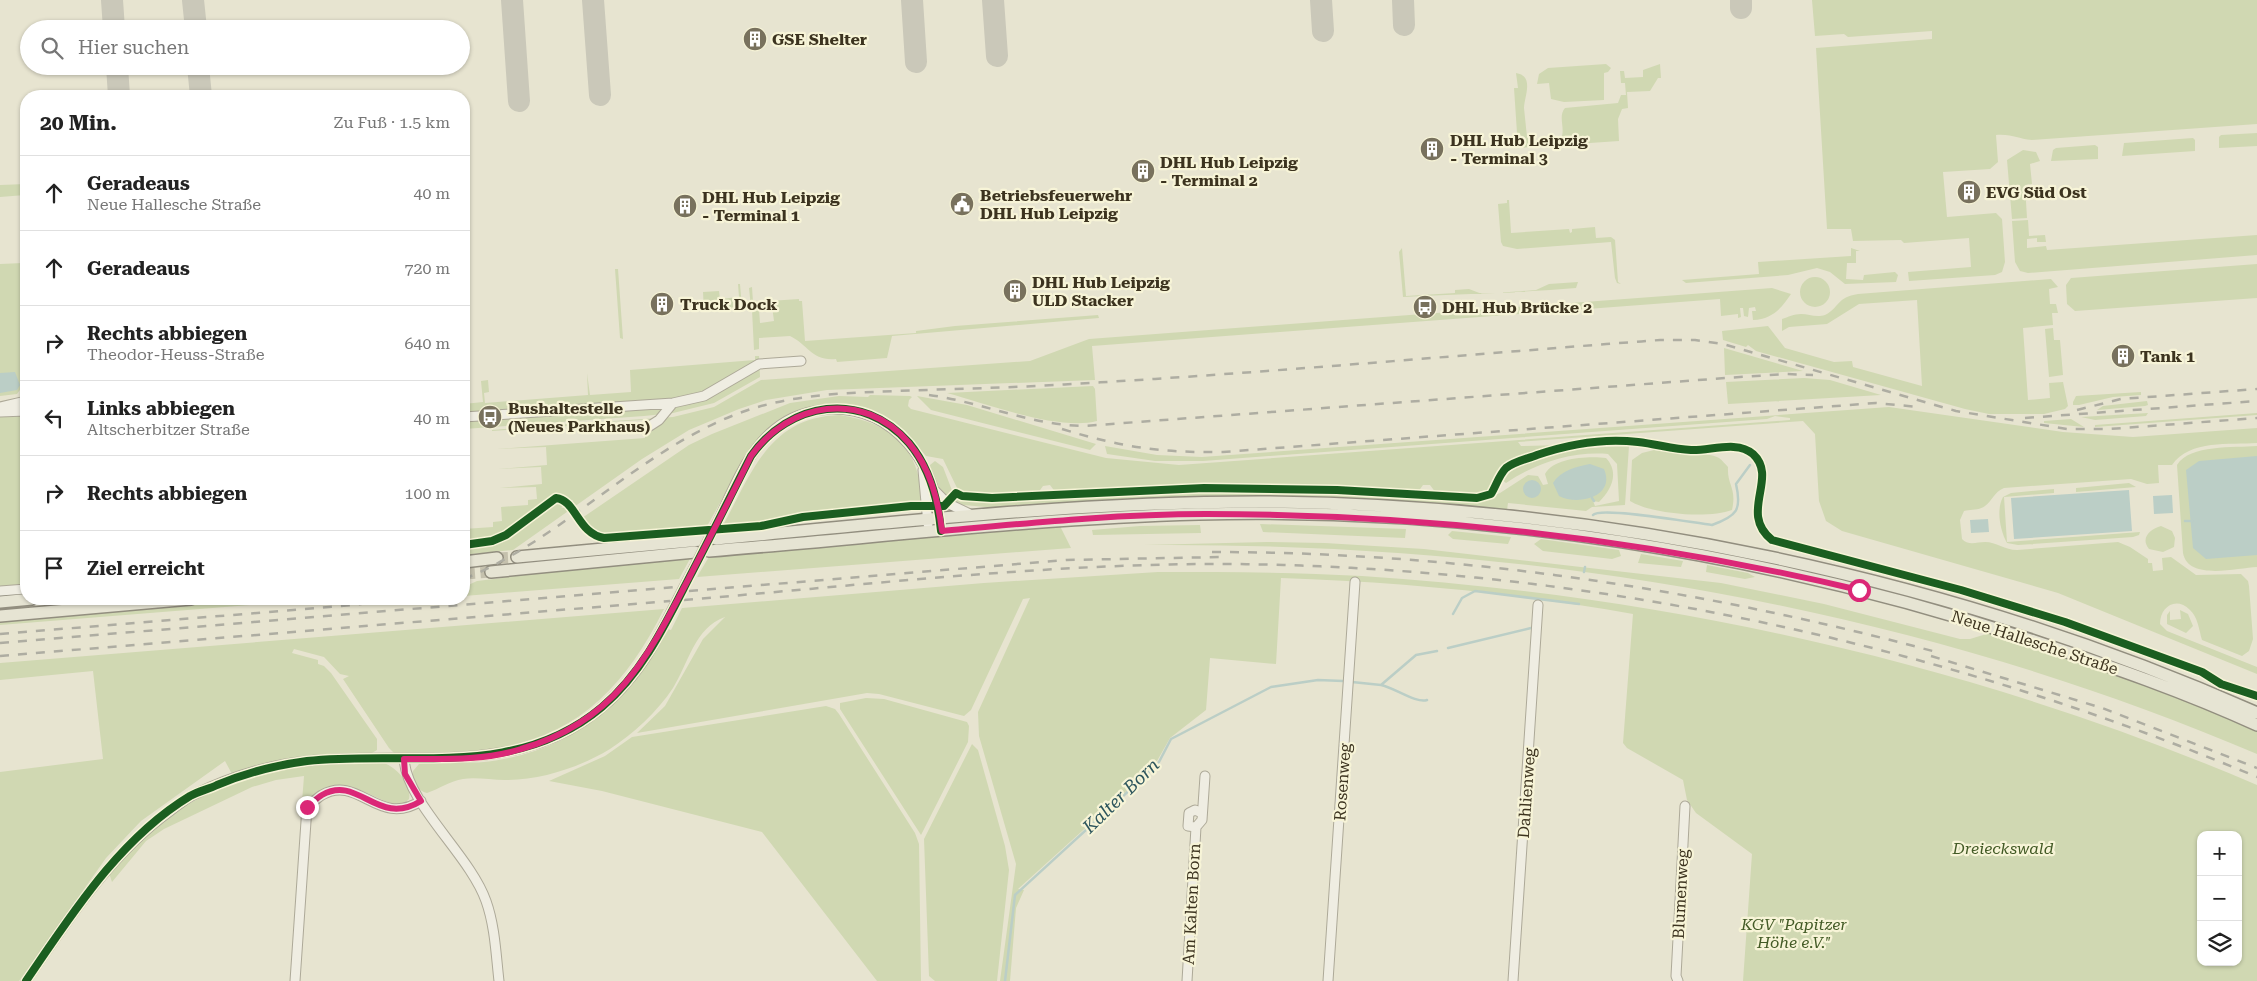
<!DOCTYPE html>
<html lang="de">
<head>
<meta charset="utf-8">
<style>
	:root { --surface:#fff; --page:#f6f6f6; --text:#222; --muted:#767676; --line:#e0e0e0 }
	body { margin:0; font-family:"Roboto Serif",serif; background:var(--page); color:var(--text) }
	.controls { position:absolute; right:15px; bottom:15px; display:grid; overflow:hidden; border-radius:10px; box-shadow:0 1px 4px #0004 }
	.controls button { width:45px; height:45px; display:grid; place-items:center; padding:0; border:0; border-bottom:1px solid var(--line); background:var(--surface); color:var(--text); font:25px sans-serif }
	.stop { position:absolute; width:15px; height:15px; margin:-11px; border:4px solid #db2777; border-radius:50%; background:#fff }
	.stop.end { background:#db2777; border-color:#fff; box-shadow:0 1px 5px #0008 }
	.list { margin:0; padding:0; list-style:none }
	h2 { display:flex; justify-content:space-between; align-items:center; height:65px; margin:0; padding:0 20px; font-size:21px }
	h2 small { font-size:16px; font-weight:400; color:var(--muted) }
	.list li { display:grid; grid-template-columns:32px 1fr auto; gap:15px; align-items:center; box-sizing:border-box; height:75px; padding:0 20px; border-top:1px solid var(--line) }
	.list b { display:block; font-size:19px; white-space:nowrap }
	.list p { margin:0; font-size:16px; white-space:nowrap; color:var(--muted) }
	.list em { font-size:16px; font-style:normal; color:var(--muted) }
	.icon { flex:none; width:28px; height:28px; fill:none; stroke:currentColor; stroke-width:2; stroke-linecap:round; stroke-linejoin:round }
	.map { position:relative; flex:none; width:2257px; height:981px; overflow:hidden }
	.search { position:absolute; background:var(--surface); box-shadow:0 1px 4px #0004; left:20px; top:20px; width:450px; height:55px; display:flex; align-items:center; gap:12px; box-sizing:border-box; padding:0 18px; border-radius:28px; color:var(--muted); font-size:19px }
	.panel { position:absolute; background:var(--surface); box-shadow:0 1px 4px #0004; left:20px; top:90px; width:450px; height:515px; border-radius:20px }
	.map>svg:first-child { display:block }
</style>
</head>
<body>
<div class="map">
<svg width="2257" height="981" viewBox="0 0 2257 981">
	<rect width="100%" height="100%" fill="#e7e4d0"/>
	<!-- green -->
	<path fill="#d0d8b2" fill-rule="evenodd" d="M1812 0H2257V124L2032 140C2017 139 2014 134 1996 135L1998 162 1990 169 1943 172 1947 217 1996 213 2002 219 2005 262 2002 272 1995 275 1909 281 1908 272 1971 267 1969 238 1904 243 1901 240 1853 241 1851 229H1827L1816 48 1932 39V31L1848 37 1844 34 1815 36Z
		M1606 64 1611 68 1608 72 1604 73V100L1564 102 1551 99 1549 83 1537 84 1539 74 1548 68Z
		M1660 64 1661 78H1658L1650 91 1627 92 1628 108 1622 109 1618 119 1619 141 1518 148 1514 88H1518L1516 73C1535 76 1524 97 1524 108 1525 118 1526 127 1527 137L1533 143 1560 140C1567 130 1557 117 1565 108L1618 103 1621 95H1626L1625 83H1621L1620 71H1624L1625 78 1643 77V70Z
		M2257 133V146L2219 148V137L2221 135Z
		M2193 138 2195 140V151L2122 156 2124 143Z
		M2095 145 2098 147V159L2051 161 2053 150 2056 148Z
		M2023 150 2036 152 2040 161 2030 164 2032 184 2025 185 2027 218 2012 219 2007 160Z
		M26 184V381L17 394 0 396V264L23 263 25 195 0 197V185Z
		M1507 200H1509L1511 233 1569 229 1570 233 1572 232V229L1595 227 1596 238 1611 237 1615 240 1618 282 1621 284 1617 283 1615 278 1611 242 1517 249 1503 246 1501 242 1498 204 1507 203Z
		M2028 220 2029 236 2045 235 2046 242H2037V238L2027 239V248L2046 246 2047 250 2257 235V255L2028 273 2020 271 2015 262 2012 221Z
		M1402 248 1406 296 1455 293V290L1469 289 1482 294 1536 290 1549 284 1578 282 1576 288C1519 293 1461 294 1403 297L1399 252Z
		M1851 248 1860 251H1856V263H1847L1846 279 1863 280 1864 275 1895 272 1898 275 1896 282 1845 284 1830 272 1817 268 1788 275 1686 283 1682 280 1759 274 1758 262 1851 256Z
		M2257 264V298L2075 311 2067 304 2066 285 2071 278Z
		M615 269H618L623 339 620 338Z
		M1800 292a15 15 0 1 1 30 0a15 15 0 1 1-30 0Z
		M2051 279 2058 287 2049 289 2050 304H2056L2058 313H2052L2053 325 2023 328 2028 400 2050 398 2049 383 2063 382 2068 406 2065 409 2044 414H1989L1965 409 1756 351 1748 345 1746 347 1723 340 1722 331 1768 326 1785 348 1834 362 1852 361 1853 367 1922 386 1917 300 1859 304 1827 324 1789 327 1782 331V319C1788 317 1794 314 1801 314 1809 314 1816 318 1825 315 1839 308 1837 297 1858 294Z
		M738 284H740L742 308 704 311 703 292 719 291 720 299 739 297Z
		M752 287 753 302 799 299V301H802L805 341 916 333V331L955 326 1098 315 1099 318 892 336 887 358 837 362 836 359C811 361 809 345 790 336L759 338V349L754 350 752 310 759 309 760 323 774 321 772 306 751 307 749 288Z
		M1772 288 1791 294C1781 309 1772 319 1753 320L1752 311H1756L1755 307 1749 308 1748 317 1744 316 1743 308H1740L1741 317 1738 318V314L1721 316 1720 299 1092 346 1095 380 827 390 766 400 739 409 689 430 642 459 513 550 472 554 471 556 464 557V547L493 543 508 536 553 501H562L565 505 561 508 568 507 573 500 568 502 558 496H551L504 533 490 540 464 543V529L493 527V522L502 521 501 507 528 505V500L537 499 536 487 500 488 542 484 541 467 498 469 547 465 546 447 497 449 645 438 644 420 569 424 673 417 714 407 761 380 1030 361 1089 339Z
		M2053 328 2054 340H2060L2063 375 2049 377 2045 329Z
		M1724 348 1803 371 1725 375Z
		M755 356H759L760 377 714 403 673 413 644 416 464 429V404L483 402 481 381 488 380 489 392 484 393 485 403 588 395 587 373 590 395 631 392 630 370 755 360Z
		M1804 378 1830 380 1881 395 1728 404 1726 382Z
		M1093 386 1095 389 1097 421C1059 431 987 404 947 393Z
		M2141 392V395L2113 397 2079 405H2073V402L2076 396Z
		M870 395 910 396 912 397 909 400 908 406 911 409 1106 458 1179 465 1790 420V418L1775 416 1767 419 1203 461H1155L1107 454 1105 446 1157 455 1202 457 1889 407 2063 432 2133 437 2257 428V443C2230 445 2190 439 2172 465H2158L2159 483 2147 484 2131 479 2004 488C1994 492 1992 501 1985 506 1978 511 1971 509 1964 511L1960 520 1962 539C1968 546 1977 542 1985 542 1996 542 2005 550 2017 550L2118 542 2130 547 2148 559V563H2152L2153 571 2163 570 2162 558 2171 557 2196 575 2241 574 2248 581 2249 586 2253 639 2249 651 2242 656 2202 640C2199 630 2198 617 2190 610 2176 596 2160 607 2160 624L2167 631 2257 667V674L2058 593 1842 531 1826 521 1819 501 1815 434 1803 421 1518 442 1521 446 1563 445 1508 465C1500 472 1498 480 1492 487 1481 502 1452 494 1436 493L1430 485H1423L1418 492C1297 484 1177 486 1056 493L1050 485 1043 486 1038 493C1019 495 974 502 958 490L943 459 926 456 902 429 868 410 839 405 808 408 792 413 776 422 753 444 706 528 604 536 589 531 582 518 689 445 712 434 790 403 839 396 868 397Z
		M917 396 967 405 1096 444 1090 450 931 410Z
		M2147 401 2148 405 2145 406 2097 410 2103 406Z
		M2148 413 2146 416 2095 420 2081 417Z
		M2257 413V415L2095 427V425Z
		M19 414 26 429V564L23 565V578L21 584 0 587V415Z
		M840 415C891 423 922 449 921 503L807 515 759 524 722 527C751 476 767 417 840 415Z
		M2071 419 2084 427 2044 423V421Z
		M568 424V426L492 431V430Z
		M1629 446 1625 505 1592 507 1586 511 1508 503 1507 510 1389 501 996 508 964 505 953 501 954 497 998 500 1142 492 1220 490 1342 492 1484 499 1500 493 1528 475 1538 476 1543 485 1548 484 1545 474C1554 457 1590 456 1606 458 1620 473 1611 490 1599 502L1593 501 1595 506 1619 501 1617 464 1608 454C1572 451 1536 463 1506 483L1501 479C1536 448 1586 448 1629 446Z
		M2257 446V567C2237 568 2188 581 2183 553L2177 465C2190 444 2234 448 2257 446Z
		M1654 450C1671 454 1707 451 1719 458 1722 460 1725 464 1728 467 1727 486 1737 487 1732 510 1708 519 1651 514 1630 501L1632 460 1642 453Z
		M935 461 943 467 953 493 949 498C939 490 930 478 930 465Z
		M2129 483 2136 487 2076 492V488Z
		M2054 489V493L2004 497 2007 542 2140 532 2139 535 2133 537 2018 545 2007 543C2000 530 1996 510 2003 497L2011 493Z
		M1260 524 1406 529 1405 538 1263 532Z
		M1200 525 1201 533 1093 535 1092 530 1140 526Z
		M1060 526 1071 548 697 577 710 555Z
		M2161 526 2172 531 2175 538 2174 547 2163 552 2149 549C2140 538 2150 529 2161 526Z
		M1452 531 1511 537 1508 544 1453 539 1448 535Z
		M1541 539 1619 550 1621 556 1612 559 1543 551 1534 544Z
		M1267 542 1325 543 1424 549 1721 583 1824 604 1960 639H1970L1993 632 2147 685 2257 731V754C1906 604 1524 542 1144 545Z
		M1641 554 1683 561 1681 567 1638 563Z
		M691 557 679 579 464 596V587L477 581 502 578 503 576Z
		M1707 565 1748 573 1755 577 1745 579 1706 572Z
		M1158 572C1226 572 1294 572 1362 576 1668 596 1975 664 2257 785V981H1743L1752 854 1696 813 1687 800 1683 780 1627 748 1623 743 1633 614C1517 593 1399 582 1281 578L1276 664 1210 658 1206 710 1170 738 1157 761 1144 775 1018 889 1024 890 1016 908 1010 981H1000L1016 864 979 736 978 712 1030 598 1023 599 971 710 964 716 879 694 867 693 637 733 665 706 703 639 725 617C695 627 688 664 673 688 657 712 633 734 610 749 578 768 541 780 505 780 491 780 476 777 463 779 450 781 439 789 427 793 417 791 412 780 413 771L419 764C440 759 463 764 484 762 572 752 627 705 668 629L671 630 682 608 984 583ZM2201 835H2238V962H2201Z
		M236 599H323L0 625V620Z
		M664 609C617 703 560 749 453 753 435 754 413 757 395 754L389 748 343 679 349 676 340 674 324 657 294 649 292 653 318 660V664L324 666 331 673 377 739V750L367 756 268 764 232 774 225 761 141 821 106 858 19 981H0V772L103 759 93 671 0 680V663Z
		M2180 610 2188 614 2193 626 2186 633 2167 624V615L2170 611V620L2181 619Z
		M866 698 884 699 967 722 969 726 968 742 921 835 840 709V703Z
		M826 706 835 709 839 714 915 833 919 844 921 981H877L762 832 602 791 549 781 605 756 632 737Z
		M972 744 978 750 1005 846 1009 870 997 981H935L929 976 924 839Z
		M384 763C397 768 412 784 409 799L404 804C394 805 387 802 378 798 343 781 335 781 302 802L304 776 276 780 252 787 164 829 146 841 112 882 109 873C161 810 230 772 311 765 335 763 360 764 384 763Z"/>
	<!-- water -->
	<path fill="#bbcec6" d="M15 372 20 385 17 390 0 393V373Z
		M2257 456V555L2206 559 2193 548 2186 470 2199 461Z
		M1590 464 1604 469C1616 497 1578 506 1559 496L1553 483C1560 471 1577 466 1590 464Z
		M1523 489a9 9 0 1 1 18 0a9 9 0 1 1-18 0Z
		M2129 490 2132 531 2014 539 2011 498Z
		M2172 495 2173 513 2154 514 2153 496Z
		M1988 519 1989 532 1971 533 1970 520Z"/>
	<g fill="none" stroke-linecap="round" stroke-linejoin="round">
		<!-- stream -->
		<path stroke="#bbcec6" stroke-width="2.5" d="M1592 498 1594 501
			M1593 515C1600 506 1694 523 1712 525 1737 516 1742 510 1736 484L1750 465
			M2185 521H2192
			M1584 572 1585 567
			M1453 614 1462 598 1475 591 1579 604
			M1448 648 1531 628
			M1352 682 1381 685 1416 655 1437 651
			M1381 685C1393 687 1417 704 1427 700
			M1005 981 1015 895 1146 775 1159 762 1171 739 1271 687 1318 680 1343 681"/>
		<!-- taxiway -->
		<path stroke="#cac8b9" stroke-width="22" d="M112 0 114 29
			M193 0 196 29
			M512 0 519 101
			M593 0 600 95
			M912 0 916 62
			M993 0 997 56
			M1321 0 1323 31
			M1403 0 1404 25
			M1741 0V8
			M117 66 119 96
			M198 66 201 96"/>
		<!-- major-tunnel -->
		<path stroke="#c5c1ad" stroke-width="11" stroke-dasharray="11 5.5" stroke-linecap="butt" d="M497 558 517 557
			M464 574 491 572"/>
		<!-- minor casing -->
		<g stroke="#ada998" stroke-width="11">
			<path id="minor" d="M0 407 26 401
				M0 412 26 411
				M464 417 673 403 704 396 759 364 801 361
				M645 429 659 420 673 403
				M923 470 928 524
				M935 491 947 503 972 515
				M716 525C732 493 746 452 775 429 791 416 811 410 831 409 896 408 934 464 941 523
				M0 591 26 589
				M404 759C407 804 470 855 486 901 495 926 496 955 499 981
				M1196 827 1188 826 1189 813 1195 810 1202 813
				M26 981C68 920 109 855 170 811 177 806 185 799 193 795 228 778 268 765 307 761 427 749 546 786 633 675 648 657 659 635 670 614
				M295 981 307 807C312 803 317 798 322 795 359 774 378 828 421 801
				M1187 981 1196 827 1202 820 1205 776
				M1328 981 1355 582
				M1513 981 1538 605
				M1678 981 1676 976 1685 806"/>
		</g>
		<!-- major casing -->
		<g stroke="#928e7f" stroke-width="14">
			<path id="major" d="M716 539C897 522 1077 502 1259 502 1597 504 1948 576 2257 713
				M709 551C872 538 1036 518 1199 514 1481 507 1767 553 2034 641 2110 666 2185 692 2257 725
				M517 557 701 540
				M464 562 497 558
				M491 572 695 552
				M0 602 32 599
				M0 616 191 599"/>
		</g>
		<!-- minor -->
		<use href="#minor" stroke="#efede2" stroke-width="9"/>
		<!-- major -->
		<use href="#major" stroke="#e6e4d3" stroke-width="11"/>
		<!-- rail -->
		<path stroke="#aeada2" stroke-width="2.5" stroke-dasharray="9 9" stroke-linecap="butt" d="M929 395C981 402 1030 425 1084 426L1726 378 1785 374 1813 375
			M2077 410 2121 399 2257 389
			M2025 418 2257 401
			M1062 429C1121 447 1161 453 1223 452L1876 403 1919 407
			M1212 552C1459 552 1703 589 1940 653
			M464 579C567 537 642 446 748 410 797 394 846 393 897 391 949 389 1001 388 1054 385 1256 374 1458 355 1660 340H1695L1723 344 1956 411 2067 429H2109L2257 418
			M689 591 1066 560 1220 557
			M684 600C866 585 1048 563 1230 564 1582 567 1933 641 2257 777
			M0 634 354 605 398 599
			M0 643 677 587
			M0 656 670 601
			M1931 656 2102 708 2257 768"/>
		<!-- minor-bridge casing -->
		<g stroke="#ada998" stroke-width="11" stroke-linecap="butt">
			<path id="minor-bridge" d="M670 614 716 525"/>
		</g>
		<!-- minor-bridge -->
		<use href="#minor-bridge" stroke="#efede2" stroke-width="9"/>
		<!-- cycleway casing -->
		<g stroke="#f7f4d7" stroke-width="11">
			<path id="cycleway" d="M464 545 492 541 506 535 556 498C576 500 578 534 604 538L761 526 803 517 911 506H944L956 493 962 496 992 498 1204 488 1337 490 1477 498 1491 494C1496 486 1499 475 1506 468 1515 461 1527 459 1537 455 1569 444 1605 438 1638 442 1656 444 1673 449 1691 450 1710 451 1737 440 1753 454 1779 478 1738 513 1772 540L1961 590 2065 622 2202 672 2221 684 2257 696
				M26 981C72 914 119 839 190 796 199 791 209 789 217 785 246 773 276 765 307 761 410 750 515 780 602 707 643 672 665 625 689 578 710 538 730 497 751 456 789 402 862 389 909 443 930 468 938 499 941 531"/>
		</g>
		<!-- cycleway -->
		<use href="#cycleway" stroke="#1b5e20" stroke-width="8"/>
	</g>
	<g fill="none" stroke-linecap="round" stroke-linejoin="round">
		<!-- route -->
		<path stroke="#db2777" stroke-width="6" d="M307 807C312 803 317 798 322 795 359 774 377 828 421 801L405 774 404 759C443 759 483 761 521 749 615 722 647 659 689 578 710 537 731 497 751 456 789 402 863 389 909 443 930 468 938 499 942 531 1029 523 1117 514 1206 514 1427 514 1644 539 1859 590"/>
	</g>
	<!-- icons -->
	<defs>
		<g id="building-disc" transform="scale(1.25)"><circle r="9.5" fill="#78715d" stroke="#f7f4d7"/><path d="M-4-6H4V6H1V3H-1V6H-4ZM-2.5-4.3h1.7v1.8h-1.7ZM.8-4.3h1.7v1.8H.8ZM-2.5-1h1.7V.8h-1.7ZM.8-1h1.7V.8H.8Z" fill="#fff"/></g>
		<g id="civic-disc" transform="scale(1.25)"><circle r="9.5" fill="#78715d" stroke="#f7f4d7"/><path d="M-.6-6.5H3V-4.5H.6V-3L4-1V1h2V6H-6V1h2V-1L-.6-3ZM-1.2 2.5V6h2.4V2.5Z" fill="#fff"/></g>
		<g id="bus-disc" transform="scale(1.25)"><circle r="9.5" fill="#78715d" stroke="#f7f4d7"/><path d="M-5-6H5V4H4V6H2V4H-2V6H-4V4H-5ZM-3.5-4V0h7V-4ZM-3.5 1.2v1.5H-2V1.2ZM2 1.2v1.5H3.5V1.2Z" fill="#fff"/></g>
	</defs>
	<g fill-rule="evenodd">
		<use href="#building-disc" x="755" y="39"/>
		<use href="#building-disc" x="1432" y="149"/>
		<use href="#building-disc" x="1143" y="171"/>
		<use href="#building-disc" x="1969" y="192"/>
		<use href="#civic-disc" x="962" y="204"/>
		<use href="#building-disc" x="685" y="206"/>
		<use href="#building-disc" x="1015" y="291"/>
		<use href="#building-disc" x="662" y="304"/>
		<use href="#bus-disc" x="1425" y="307"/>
		<use href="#building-disc" x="2123" y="356"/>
		<use href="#bus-disc" x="490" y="417"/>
	</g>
	<g text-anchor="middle" stroke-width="4.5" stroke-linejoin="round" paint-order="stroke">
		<!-- poi labels -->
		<g font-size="16" font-weight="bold" fill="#3c331f" stroke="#f7f4d7" text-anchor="start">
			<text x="772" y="45">GSE Shelter</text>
			<text x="1450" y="146">DHL Hub Leipzig<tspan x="1450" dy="18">- Terminal 3</tspan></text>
			<text x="1160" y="168">DHL Hub Leipzig<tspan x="1160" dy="18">- Terminal 2</tspan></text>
			<text x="1986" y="198">EVG Süd Ost</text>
			<text x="980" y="201">Betriebsfeuerwehr<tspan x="980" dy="18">DHL Hub Leipzig</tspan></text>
			<text x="702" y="203">DHL Hub Leipzig<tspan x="702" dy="18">- Terminal 1</tspan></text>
			<text x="1032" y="288">DHL Hub Leipzig<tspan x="1032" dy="18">ULD Stacker</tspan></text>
			<text x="680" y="310">Truck Dock</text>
			<text x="1442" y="313">DHL Hub Brücke 2</text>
			<text x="2140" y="362">Tank 1</text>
			<text x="508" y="414">Bushaltestelle<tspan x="508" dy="18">(Neues Parkhaus)</tspan></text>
		</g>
		<!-- street labels -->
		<g font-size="16" fill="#3c331f" stroke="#f7f4d7">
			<text transform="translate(2035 642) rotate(18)" y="6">Neue Hallesche Straße</text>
			<text transform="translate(1342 782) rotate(-86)" y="6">Rosenweg</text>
			<text transform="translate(1526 793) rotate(-86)" y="6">Dahlienweg</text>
			<text transform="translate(1680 894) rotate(-87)" y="6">Blumenweg</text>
			<text transform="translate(1191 904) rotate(-87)" y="6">Am Kalten Born</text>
		</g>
		<!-- park labels -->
		<g font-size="16" font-style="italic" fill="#425a25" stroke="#f7f4d7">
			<text x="2003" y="854">Dreieckswald</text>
			<text x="1794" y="930">KGV "Papitzer<tspan x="1794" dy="18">Höhe e.V."</tspan></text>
		</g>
		<!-- water labels -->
		<g font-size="18" font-style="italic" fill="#2e565d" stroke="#f7f4d7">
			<text transform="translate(1121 796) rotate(-44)" y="6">Kalter Born</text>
		</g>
	</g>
</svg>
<div class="controls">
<button>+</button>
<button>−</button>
<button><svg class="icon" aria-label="layers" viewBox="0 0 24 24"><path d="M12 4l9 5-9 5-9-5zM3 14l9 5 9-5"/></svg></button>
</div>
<div class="stop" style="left:1859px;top:590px"></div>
<div class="stop end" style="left:307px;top:807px"></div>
<div class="search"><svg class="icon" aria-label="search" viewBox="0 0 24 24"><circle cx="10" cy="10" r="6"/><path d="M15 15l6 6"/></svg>Hier suchen</div>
<section class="panel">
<h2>20 Min.<small>Zu Fuß · 1.5 km</small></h2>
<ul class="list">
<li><svg class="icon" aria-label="ahead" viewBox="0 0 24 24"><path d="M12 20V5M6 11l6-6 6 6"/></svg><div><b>Geradeaus</b><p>Neue Hallesche Straße</p></div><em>40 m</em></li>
<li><svg class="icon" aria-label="ahead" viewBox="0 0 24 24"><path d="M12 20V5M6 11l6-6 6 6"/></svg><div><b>Geradeaus</b></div><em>720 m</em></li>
<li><svg class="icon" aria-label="right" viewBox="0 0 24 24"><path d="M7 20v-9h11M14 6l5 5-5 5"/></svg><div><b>Rechts abbiegen</b><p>Theodor-Heuss-Straße</p></div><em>640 m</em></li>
<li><svg class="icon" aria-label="left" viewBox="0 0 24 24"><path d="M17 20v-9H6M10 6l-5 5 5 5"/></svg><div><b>Links abbiegen</b><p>Altscherbitzer Straße</p></div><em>40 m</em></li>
<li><svg class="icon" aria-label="right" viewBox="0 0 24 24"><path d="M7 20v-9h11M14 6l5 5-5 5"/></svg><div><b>Rechts abbiegen</b></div><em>100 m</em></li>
<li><svg class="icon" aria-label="arrive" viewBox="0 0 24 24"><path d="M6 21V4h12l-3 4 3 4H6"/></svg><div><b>Ziel erreicht</b></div></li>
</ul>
</section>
</div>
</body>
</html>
